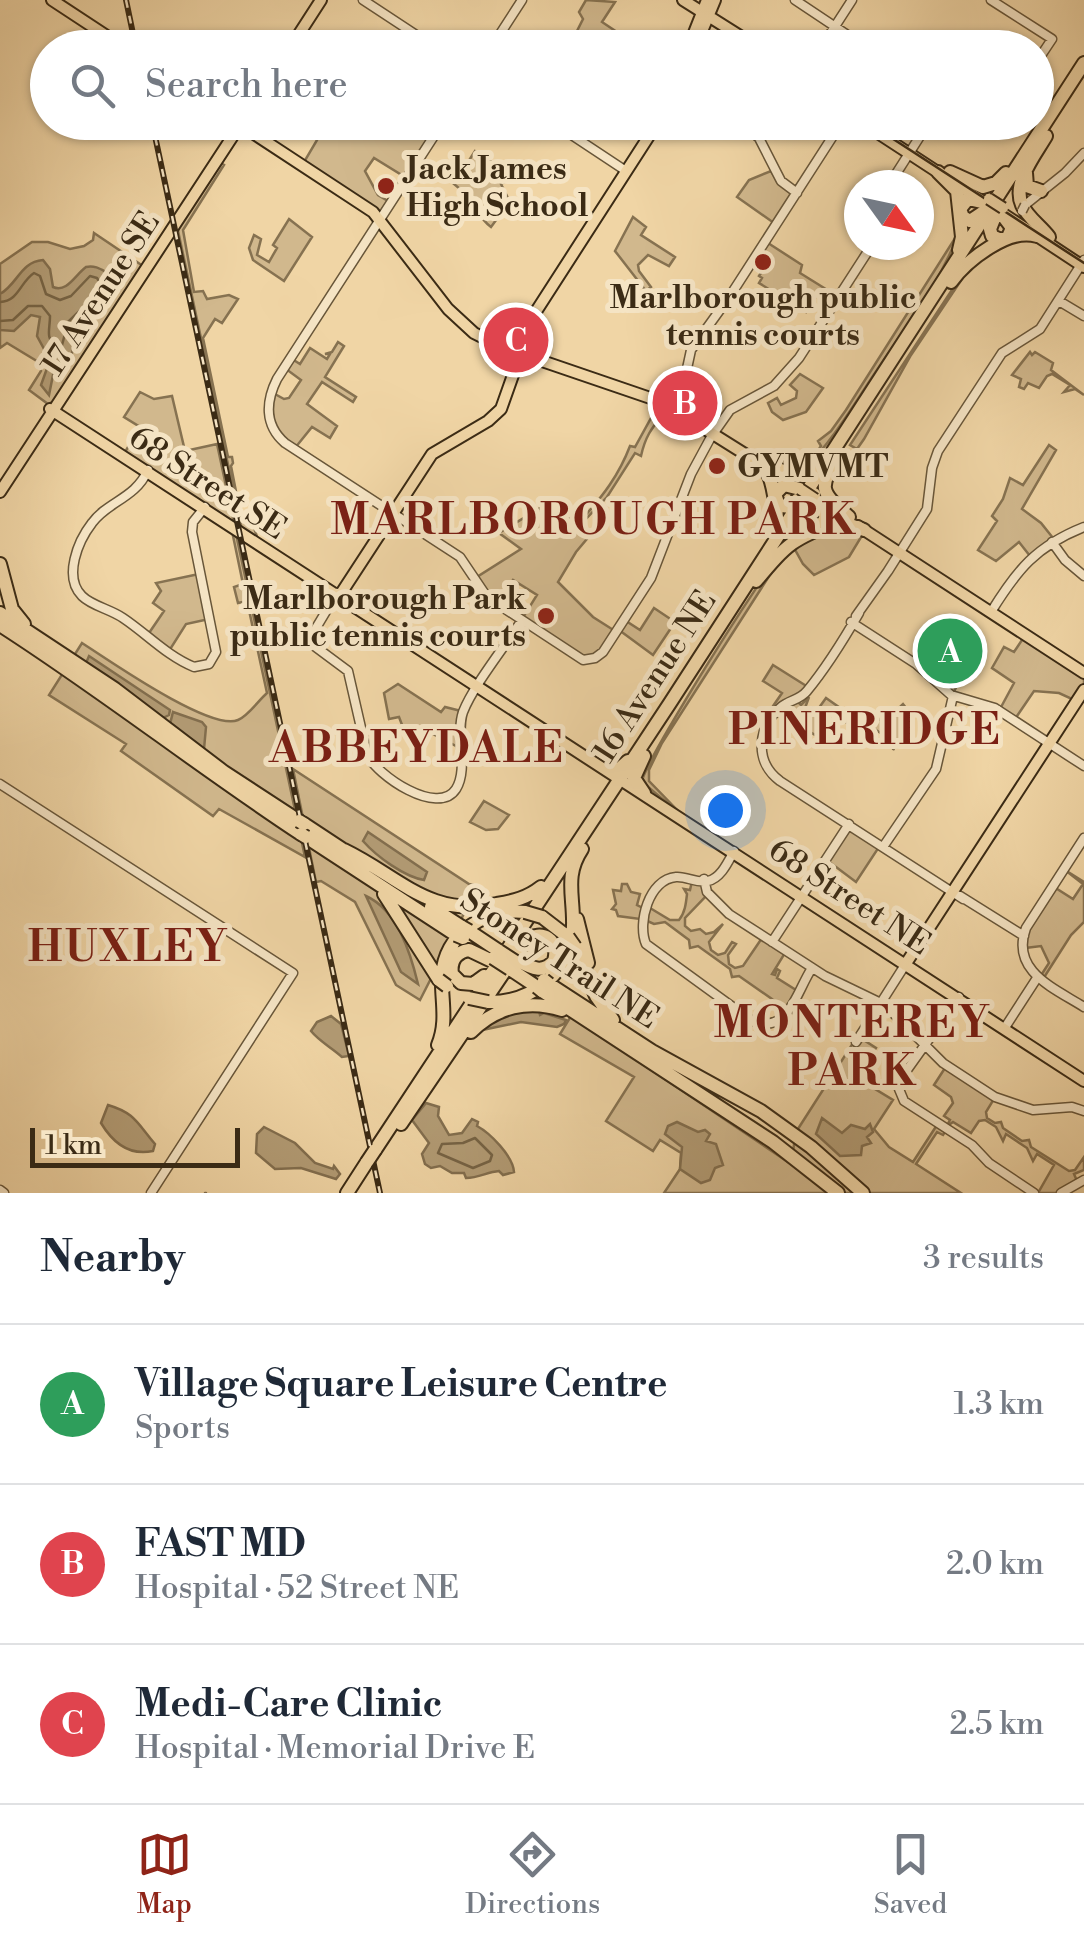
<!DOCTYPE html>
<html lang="en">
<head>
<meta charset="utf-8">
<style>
	:root { --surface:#fff; --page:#f2f2f3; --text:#1f2937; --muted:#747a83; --line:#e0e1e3; --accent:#8f2418 }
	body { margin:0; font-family:"Libre Bodoni",serif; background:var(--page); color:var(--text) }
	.compass { position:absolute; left:844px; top:170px; width:90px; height:90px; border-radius:50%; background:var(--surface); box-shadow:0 2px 8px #0004; rotate:123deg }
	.scale { position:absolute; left:30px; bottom:25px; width:210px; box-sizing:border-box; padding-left:10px; border:5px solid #3b2b15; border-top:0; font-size:28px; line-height:35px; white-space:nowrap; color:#3b2b15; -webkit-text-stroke:8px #f5e4c4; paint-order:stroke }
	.you { position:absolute; left:725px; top:810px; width:35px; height:35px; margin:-25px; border:8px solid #fff; border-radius:50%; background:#1a73e8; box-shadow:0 0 0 15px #1a73e833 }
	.badge { display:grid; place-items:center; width:65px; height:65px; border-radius:50%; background:var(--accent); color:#fff; font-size:32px; font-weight:700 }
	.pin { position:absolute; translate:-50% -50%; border:5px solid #fff; box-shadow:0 2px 10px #0006 }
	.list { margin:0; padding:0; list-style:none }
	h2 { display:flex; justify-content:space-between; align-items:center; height:130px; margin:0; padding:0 40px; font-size:42px }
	h2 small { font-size:32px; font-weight:400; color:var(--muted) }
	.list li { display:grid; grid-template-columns:65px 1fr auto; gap:30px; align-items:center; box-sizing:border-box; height:160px; padding:0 40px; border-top:2px solid var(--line) }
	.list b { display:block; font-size:38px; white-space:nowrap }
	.list p { margin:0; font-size:32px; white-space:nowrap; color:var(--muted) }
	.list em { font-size:32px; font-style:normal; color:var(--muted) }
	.icon { flex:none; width:55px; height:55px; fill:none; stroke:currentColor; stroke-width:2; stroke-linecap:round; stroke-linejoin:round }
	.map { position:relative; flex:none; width:1084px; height:1193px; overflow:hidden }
	.search { position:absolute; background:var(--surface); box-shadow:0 2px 8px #0004; left:30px; right:30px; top:30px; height:110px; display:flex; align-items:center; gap:25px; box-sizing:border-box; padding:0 35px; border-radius:55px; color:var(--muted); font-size:38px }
	.sheet { height:610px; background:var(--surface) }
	nav { display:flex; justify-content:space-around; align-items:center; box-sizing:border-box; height:140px; border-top:2px solid var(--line); background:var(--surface); font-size:28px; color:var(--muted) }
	nav a { display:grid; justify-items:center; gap:5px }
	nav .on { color:var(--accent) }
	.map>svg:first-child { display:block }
</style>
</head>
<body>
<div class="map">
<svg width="1084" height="1193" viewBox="0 0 1084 1193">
	<rect width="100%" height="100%" fill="#f0d5a5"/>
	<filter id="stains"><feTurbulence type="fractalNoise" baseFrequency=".002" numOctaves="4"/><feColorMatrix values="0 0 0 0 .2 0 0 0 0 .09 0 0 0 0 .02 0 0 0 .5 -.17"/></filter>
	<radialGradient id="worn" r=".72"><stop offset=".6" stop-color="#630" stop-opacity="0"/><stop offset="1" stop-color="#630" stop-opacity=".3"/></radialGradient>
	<!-- green -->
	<path fill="#d1b88d" stroke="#867251" stroke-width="2.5" d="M586 0 615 2 602 22 623 36 626 32 632 35 629 47H583L572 41 583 19 579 12Z
		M327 123H368L382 131 388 123 402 129 406 123H424L422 133 430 138 405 177 374 158 365 171 378 195 388 201 380 212 304 162Z
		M475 151 515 177 501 184 509 200 497 205 493 212 499 216 491 227C475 215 472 197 454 184Z
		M219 162 224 165 183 230 194 292 203 291 207 299 229 295 238 299 222 323 215 319 203 338 228 457H232L233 463 231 466 241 517 251 518 258 540 242 530 177 226Z
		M771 171 777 181 793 194 774 223 737 197 749 180Z
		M633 217 646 227 641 235 675 257 669 266 648 255 638 265 639 271 651 287 646 291 615 251Z
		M289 219 312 237 284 281 253 260 249 248 254 235 261 239 257 255 269 262 277 248 273 245Z
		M959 232C941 282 906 326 877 370 854 404 833 441 804 469L780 468 745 448 778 462 817 452 821 446 818 441 831 431 846 410Z
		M94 233 143 266 53 402 48 404 29 390 41 371 40 363 7 343 0 348V264L32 242H48L70 249 84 246 93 240Z
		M1022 236 1031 237 1064 258 1031 239 1011 243 972 264 911 355 864 439 857 449 850 445 965 270 971 263Z
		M768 243 802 265 800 273 837 296 829 305 826 303 828 299 818 293 806 312 759 283 762 278 759 276 763 270 767 271 755 263Z
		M338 342 344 346 325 377 356 397 353 402 322 382 307 404 337 426 330 438 312 427 295 448 272 425 273 393 284 399 289 398 301 380 286 369 292 359 300 364 310 348 327 359 330 354H325L332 352Z
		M1030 352 1032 355 1035 352 1053 363 1051 370 1084 395 1075 389 1064 392 1070 385 1052 374 1047 376 1039 388 1028 383 1024 389 1019 387 1021 379 1012 375Z
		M800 374 823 388 806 412 783 420 772 412 768 403 777 398 781 405 796 398 797 391 790 385Z
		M140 392 154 399 172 396 185 451 217 444 234 523 125 452 140 427 124 417Z
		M650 401 667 409C654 426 646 433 641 456L635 453 607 497 583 522 582 519C603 496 619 475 630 446L635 447 657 407Z
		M1049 445 1056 450 1022 509 1041 523 1053 538 1030 556 1019 542 996 561 978 550 997 521 992 516 1003 499 1010 478 1023 485Z
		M550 502 564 522 571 516 591 534 576 552 558 582 593 617 615 631 599 654 582 657 522 619 537 595 513 580 498 602 488 595 477 577 521 549 499 533Z
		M837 524 863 534 849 557 814 575 803 564 794 548 784 553 662 743 649 770V781L683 816 642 782C641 767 766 567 782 553 797 541 820 533 837 524Z
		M232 531 236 534 305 857 219 809 213 816 121 751 126 744 49 695 82 643C107 659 211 732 238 720 248 716 258 701 267 693L247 601 238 603 234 587 243 584Z
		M199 574 209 619 186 624 169 651 147 636 164 611 153 603 161 591 156 583Z
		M654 608 675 622 653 655 619 630 626 621 640 630Z
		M938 633 956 645 970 642C960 658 964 677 953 693L927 672 939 654 930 644Z
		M1024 637 1084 676V685L1074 700 1059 693 1034 691 1015 719 1000 709 1014 683 992 668 1004 647 1014 652Z
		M773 665 808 687 775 711 771 709 782 693 763 681Z
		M398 684 441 712 445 707 461 711 458 747 425 730H404L399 717 389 719 384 693Z
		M809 697 805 708 816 712 826 698 863 724 870 714 884 722 903 704 911 714 906 738 900 739 893 750 895 742 871 727 867 733 841 720 827 742 778 713 798 702 801 705Z
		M293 769 469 884 478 886 420 1000 396 985 355 902 321 881 316 882Z
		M484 801 509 815 498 829 486 830 470 822Z
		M848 828 879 847 856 882 828 861Z
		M1065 870 1084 882V922L1071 935 1043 979 1040 977 1049 963 1041 946 1025 948 1026 934 1054 887 1073 899 1083 884Z
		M692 881 703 883 706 896 685 918V926L691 931 700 929 706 934 714 932 723 924 709 942 711 950 718 955 725 953 732 942 736 944 728 955 729 964 735 968 743 966 762 938 785 953 772 974 775 975 777 969 780 971 777 978 796 990 787 1013 772 999 739 976 732 977 730 969 698 946 690 948 689 940 665 922 654 924 645 920 650 908 670 920H679C685 913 686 903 687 894L684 889 690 890Z
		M622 884H627L631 892 640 894 637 905 645 909 640 919 618 916 616 910 612 909 616 904 613 890 621 891Z
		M571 1016 791 1164 796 1132 853 1043 858 1045 862 1039 876 1048 857 1078 893 1100 874 1129 889 1147 913 1162 937 1125 945 1132 943 1135 937 1132 916 1164 961 1193H664L680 1169 681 1153 660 1140 653 1151 606 1121 634 1077 560 1034Z
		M945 1068 994 1099 986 1112 987 1118 995 1123 1001 1122 1003 1128 1022 1141 1029 1140 1031 1147 1069 1171 1075 1170 1084 1157V1170L1074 1174 1077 1181 1058 1193H1038L1054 1165 1037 1154 1033 1161 1027 1148 1006 1134 1003 1141 996 1127 985 1120 979 1121 971 1133 953 1122 946 1127 950 1120 944 1116 953 1103 951 1097 934 1085Z"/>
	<!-- water -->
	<path fill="#b29b74" stroke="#826e4e" stroke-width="2.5" d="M43 260 50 269 53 287C67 293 75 275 86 267 98 264 106 274 115 276L109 278C113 305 88 309 77 327 73 334 74 346 72 353L55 365 49 395 41 385 50 360 37 336 40 317 31 315 14 331 0 330V294C18 284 20 262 43 260Z
		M89 656 170 710 169 715 163 718 158 715 86 663Z
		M173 712 202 722 206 727 204 749 170 724Z
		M368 832 427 872 424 880C405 877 377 857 363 841Z
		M366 896C397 910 410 951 418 984L401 972Z
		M539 1011 540 1015 544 1013 566 1020 564 1024 557 1027 521 1022 482 1030C496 1012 518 1012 539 1011Z
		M331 1016 341 1024 349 1056 342 1057C331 1047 320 1042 311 1031L317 1022Z
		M426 1103 439 1107 438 1116 449 1135 462 1133 472 1119 478 1122 477 1126C490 1133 513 1156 514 1172L503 1175 499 1171C487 1172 479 1178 466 1178L464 1173H452L440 1166 431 1168 425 1164 422 1154 429 1143 412 1120Z
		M108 1105C135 1113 137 1123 155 1144L153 1151C130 1156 113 1143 101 1123Z
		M822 1118 842 1133 851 1125 865 1129 870 1124 873 1132 867 1137 871 1143 862 1146 861 1155 840 1156 816 1134Z
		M677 1122 698 1132 705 1130 710 1134 706 1141 716 1144 723 1165 715 1168 710 1180 701 1183 680 1169 682 1147 665 1134 668 1126Z
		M264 1127 295 1143 315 1163 333 1169 334 1166 340 1174 336 1179 301 1168 275 1169 256 1153 257 1134Z"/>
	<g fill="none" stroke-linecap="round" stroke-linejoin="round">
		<!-- shore -->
		<path stroke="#766344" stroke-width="2.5" d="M0 302C19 301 20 282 34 273L40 276 46 294 60 300 71 296 90 276 97 278 100 283 93 298 68 322 61 349 56 348C45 336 50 331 50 316L42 306H28L13 320 0 321
			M475 1138 492 1155 490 1161 473 1168 438 1153 442 1144 463 1143Z"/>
		<!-- stream -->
		<path stroke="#826e4e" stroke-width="2.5" d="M205 1193H206"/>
		<!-- minor casing -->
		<g stroke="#685639" stroke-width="11">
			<path id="minor" d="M363 0 436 48
				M795 0 867 48
				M991 0 1052 39 1036 63
				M491 48 522 0
				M821 48 852 0
				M443 122 277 379C266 401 264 425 285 443L460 557 487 597 583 660 595 658 603 652 651 578 691 474 711 437 730 410 774 386 799 358 872 245
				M552 122 626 171
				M739 122 759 138 781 181 797 193
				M983 122 993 127 998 122
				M889 185 929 122
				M1025 205 1065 173 1084 153
				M1059 301 1084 316
				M672 407 683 387 691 350 730 296 842 122
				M148 470C135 499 108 501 92 523 78 541 63 577 82 596 92 606 110 609 123 618 147 634 167 656 194 667L209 664 216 652 192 532 193 522 205 507
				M1052 542 1065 560 1084 576
				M888 571 927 509 932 468 938 451 1002 353 1040 329 1084 260
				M991 612C1017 570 1036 546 1084 527
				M859 613C844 639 826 668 807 691 800 700 789 700 781 707 757 727 754 762 780 781L963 899
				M856 616 888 571
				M851 622 916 664 951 695 995 708 1084 766
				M309 642 348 671 367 754C376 775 438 817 456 789 469 768 455 735 463 712 473 686 506 645 522 620
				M307 643 337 593
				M0 784 293 973 151 1193
				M1084 838 1026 928C1010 971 1054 988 1084 1007
				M883 847 936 769 953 696
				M734 851C728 862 721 878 708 881 697 884 687 876 676 877 649 879 637 923 646 944L752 1021C789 1035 796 992 812 968
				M704 879 707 892 729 914 825 976 885 1005 943 1063 995 1097 1033 1110 1072 1107 1084 1111
				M960 896 1024 936
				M772 942 849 824
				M959 997 902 1077 899 1089 904 1101 972 1145 989 1163 1034 1193
				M1004 1029 1037 978
				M856 1042 905 965
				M0 1190 4 1193
				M1061 1193 1084 1180"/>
		</g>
		<!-- major casing -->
		<g stroke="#3b2b15" stroke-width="14">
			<path id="major" d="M52 0 125 48
				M683 0 759 48
				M290 48 321 0
				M688 48 707 0
				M695 48 715 0
				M236 122 373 212 448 309 474 333 504 348 662 402 756 461
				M861 122 982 201
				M1005 215 1084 267
				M50 409 1084 1081
				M0 492 242 122
				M858 526 1084 673
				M340 595 432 454 488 421 501 409 535 313 658 122
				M905 965 1084 690"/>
		</g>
		<!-- highway casing -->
		<g stroke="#3b2b15" stroke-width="16">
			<path id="highway" d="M1046 136C1035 155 1012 183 1022 205 1028 218 1041 226 1049 237
				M938 172 957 191 962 237 959 250
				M950 172 983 187 996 183 1006 173
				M1026 173 1027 186 1041 191
				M998 209 990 229 992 236 1001 240 1008 237 1012 228 1000 212
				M985 211 970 221 963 217 960 209 968 199 986 203
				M951 282C967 260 1009 227 1037 236
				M840 454C818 489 819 490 849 517
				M751 458C757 463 765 468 769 476 773 485 780 524 776 533
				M771 466C791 475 803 480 819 461
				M814 494 804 516 814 526 823 523 826 516 815 499
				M797 500C791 507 785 509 778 503L775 494 784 485 800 489
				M0 564 12 609 24 624
				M756 581C787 544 793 538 840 521L864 530
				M0 613 115 689 224 772 299 821
				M0 625C103 691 199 767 301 834
				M608 769H619L628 761
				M644 793 634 778 644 756
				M304 824 351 855
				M306 837 456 935
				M344 850C400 877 429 918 497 904 514 901 527 898 541 887
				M384 894 439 980
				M431 907 462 927
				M542 917 568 937
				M577 919 588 963
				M469 931 499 951
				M575 947 596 996 613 1020
				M510 969 537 987
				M484 976 473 984 461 983 452 974C450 961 456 952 469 950L492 961
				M549 984 652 1051 761 1111 811 1147 863 1193
				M542 991 773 1142 838 1193
				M488 1002C532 1003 572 972 573 926 574 896 564 876 582 849
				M471 1032C496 1007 528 999 562 1010
				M438 1045C448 1021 441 1000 442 976 445 933 485 908 525 912
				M401 1124 525 941C542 928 560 940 554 961 542 975 530 967 517 960
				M375 1150 670 703 1084 63
				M347 1193 367 1162"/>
		</g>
		<!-- minor -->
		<use href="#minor" stroke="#f5e4c4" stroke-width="8"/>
		<!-- major -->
		<use href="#major" stroke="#f0d5a5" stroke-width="10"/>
		<!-- highway -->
		<use href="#highway" stroke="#f0d5a5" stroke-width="12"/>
		<!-- tram -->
		<path stroke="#3b2b15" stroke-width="2.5" d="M732 34 752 48
			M867 122 1084 263"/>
		<!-- rail casing -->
		<g stroke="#3b2b15" stroke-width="6">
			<path id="rail" d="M126 0 136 48
				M152 122 380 1193"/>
		</g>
		<!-- rail -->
		<use href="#rail" stroke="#f5e4c4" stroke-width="2.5" stroke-dasharray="8" stroke-linecap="butt"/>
		<!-- minor-bridge casing -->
		<g stroke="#685639" stroke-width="11" stroke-linecap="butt">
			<path id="minor-bridge" d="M1022 211 1025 205"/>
		</g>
		<!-- major-bridge casing -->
		<g stroke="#3b2b15" stroke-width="14" stroke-linecap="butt">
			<path id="major-bridge" d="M989 199 1003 208
				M800 489 815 499"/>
		</g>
		<!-- highway-bridge casing -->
		<g stroke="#3b2b15" stroke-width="16" stroke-linecap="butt">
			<path id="highway-bridge" d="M299 821 304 824
				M301 834 306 837
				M525 912 542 917
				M462 927 469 931
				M456 935 463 938
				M568 937 575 947
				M499 951 516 962
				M493 958 510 969
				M439 980 447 986
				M544 980 549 984
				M537 987 542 991
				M469 998 488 1002
				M367 1162 375 1150"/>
		</g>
		<!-- minor-bridge -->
		<use href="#minor-bridge" stroke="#f5e4c4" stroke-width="8"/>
		<!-- major-bridge -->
		<use href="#major-bridge" stroke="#f0d5a5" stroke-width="10"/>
		<!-- highway-bridge -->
		<use href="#highway-bridge" stroke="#f0d5a5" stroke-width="12"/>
	</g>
	<!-- markers -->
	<g fill="#8f2418" stroke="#f5e4c4" stroke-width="4">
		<circle cx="386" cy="186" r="10"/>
		<circle cx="763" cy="262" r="10"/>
		<circle cx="717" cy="466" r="10"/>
		<circle cx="546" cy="616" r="10"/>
	</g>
	<g text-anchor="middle" stroke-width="10" stroke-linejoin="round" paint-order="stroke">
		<!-- poi labels -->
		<g font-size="32" font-weight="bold" fill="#3b2b15" stroke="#f5e4c4" text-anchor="start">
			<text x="406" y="179">Jack James<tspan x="406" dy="37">High School</tspan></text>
			<text x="763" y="308" text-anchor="middle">Marlborough public<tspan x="763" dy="37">tennis courts</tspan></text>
			<text x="737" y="477">GYMVMT</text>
			<text x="526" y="609" text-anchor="end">Marlborough Park<tspan x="526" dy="37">public tennis courts</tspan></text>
		</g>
		<!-- street labels -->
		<g font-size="32" fill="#3b2b15" stroke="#f5e4c4">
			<text transform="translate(100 293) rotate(-57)" y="11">17 Avenue SE</text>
			<text transform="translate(208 482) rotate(33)" y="11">68 Street SE</text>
			<text transform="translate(654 676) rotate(-57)" y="11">16 Avenue NE</text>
			<text transform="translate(850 896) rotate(33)" y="11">68 Street NE</text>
			<text transform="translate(560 958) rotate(33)" y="11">Stoney Trail NE</text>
		</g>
		<!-- district labels -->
		<g font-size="42" font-weight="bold" letter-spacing="2.5" fill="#7a1f14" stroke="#f5e4c4">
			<text x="594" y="534">MARLBOROUGH PARK</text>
			<text x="865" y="744">PINERIDGE</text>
			<text x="417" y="762">ABBEYDALE</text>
			<text x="129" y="961">HUXLEY</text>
			<text x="853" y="1037">MONTEREY<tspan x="853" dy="48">PARK</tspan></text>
		</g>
	</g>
	<rect width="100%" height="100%" filter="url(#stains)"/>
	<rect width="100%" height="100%" fill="url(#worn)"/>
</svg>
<svg class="compass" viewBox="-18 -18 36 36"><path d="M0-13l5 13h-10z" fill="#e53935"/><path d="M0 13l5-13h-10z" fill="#747a83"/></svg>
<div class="scale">1 km</div>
<div class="you"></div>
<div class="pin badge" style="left:950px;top:651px;background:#2e9e5b">A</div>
<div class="pin badge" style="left:685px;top:403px;background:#e0444e">B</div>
<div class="pin badge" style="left:516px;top:340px;background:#e0444e">C</div>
<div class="search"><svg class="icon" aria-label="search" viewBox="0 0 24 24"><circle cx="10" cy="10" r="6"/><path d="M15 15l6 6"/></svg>Search here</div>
</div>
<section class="sheet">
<h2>Nearby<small>3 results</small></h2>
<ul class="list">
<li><span class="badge" style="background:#2e9e5b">A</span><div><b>Village Square Leisure Centre</b><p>Sports</p></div><em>1.3 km</em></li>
<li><span class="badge" style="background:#e0444e">B</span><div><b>FAST MD</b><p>Hospital · 52 Street NE</p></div><em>2.0 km</em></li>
<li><span class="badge" style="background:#e0444e">C</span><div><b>Medi-Care Clinic</b><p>Hospital · Memorial Drive E</p></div><em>2.5 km</em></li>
</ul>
</section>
<nav>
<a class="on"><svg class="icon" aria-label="map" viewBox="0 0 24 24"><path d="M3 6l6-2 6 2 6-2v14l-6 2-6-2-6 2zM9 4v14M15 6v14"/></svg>Map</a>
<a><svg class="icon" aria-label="directions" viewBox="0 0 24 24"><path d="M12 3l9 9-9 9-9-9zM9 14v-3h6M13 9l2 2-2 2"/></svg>Directions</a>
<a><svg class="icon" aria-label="saved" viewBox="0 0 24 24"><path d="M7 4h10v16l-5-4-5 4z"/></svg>Saved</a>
</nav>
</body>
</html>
